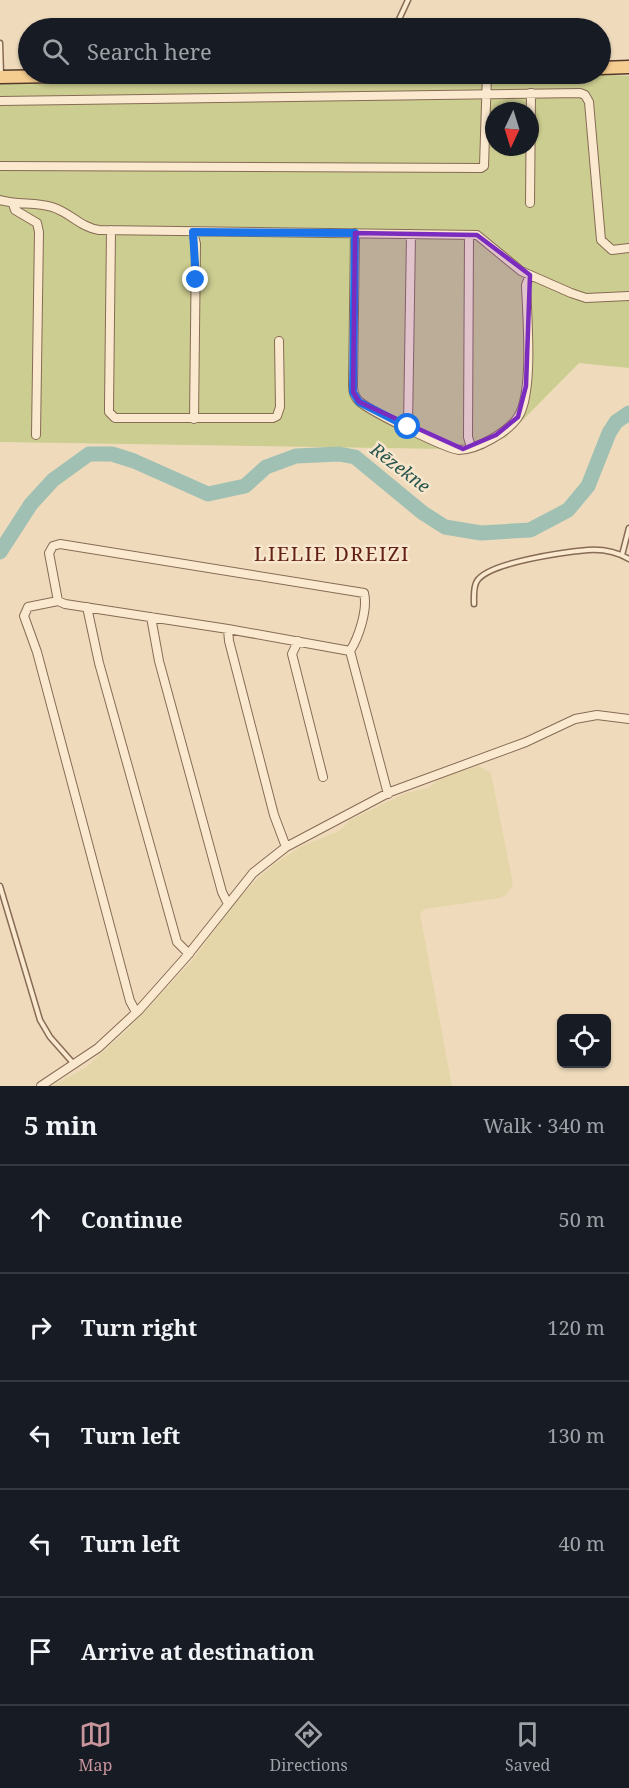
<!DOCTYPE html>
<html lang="en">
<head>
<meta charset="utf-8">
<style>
	:root { --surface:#171b24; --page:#242831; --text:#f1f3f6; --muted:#9ea1a6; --line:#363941; --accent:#c9959c }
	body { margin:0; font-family:"Noto Serif",serif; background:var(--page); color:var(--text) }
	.controls { position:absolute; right:18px; bottom:18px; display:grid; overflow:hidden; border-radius:9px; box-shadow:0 2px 4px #0004 }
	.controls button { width:54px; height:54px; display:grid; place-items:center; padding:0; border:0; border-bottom:2px solid var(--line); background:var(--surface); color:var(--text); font:30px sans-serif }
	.compass { position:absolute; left:485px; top:102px; width:54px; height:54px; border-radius:50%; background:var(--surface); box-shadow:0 2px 4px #0004; rotate:184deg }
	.stop { position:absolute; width:18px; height:18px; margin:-14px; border:4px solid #1a73e8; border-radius:50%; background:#fff }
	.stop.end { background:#1a73e8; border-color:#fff; box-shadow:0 2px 6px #0008 }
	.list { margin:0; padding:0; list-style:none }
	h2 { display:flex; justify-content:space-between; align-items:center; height:78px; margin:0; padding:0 24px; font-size:26px }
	h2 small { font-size:20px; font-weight:400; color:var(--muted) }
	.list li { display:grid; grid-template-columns:39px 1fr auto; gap:18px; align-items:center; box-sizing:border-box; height:108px; padding:0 24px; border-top:2px solid var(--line) }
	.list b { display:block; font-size:22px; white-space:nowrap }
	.list em { font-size:20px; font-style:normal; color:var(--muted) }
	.icon { flex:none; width:33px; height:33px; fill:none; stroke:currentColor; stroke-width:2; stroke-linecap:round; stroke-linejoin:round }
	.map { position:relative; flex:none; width:629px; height:1086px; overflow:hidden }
	.search { position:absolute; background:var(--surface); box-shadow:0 2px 4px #0004; left:18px; right:18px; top:18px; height:66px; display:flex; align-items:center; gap:15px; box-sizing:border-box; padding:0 21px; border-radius:33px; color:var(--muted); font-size:22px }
	.sheet { height:618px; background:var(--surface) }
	nav { display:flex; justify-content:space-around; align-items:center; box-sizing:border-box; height:84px; border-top:2px solid var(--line); background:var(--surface); font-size:16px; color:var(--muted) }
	nav a { display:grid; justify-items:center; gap:3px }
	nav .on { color:var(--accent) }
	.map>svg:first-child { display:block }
</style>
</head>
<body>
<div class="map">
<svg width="629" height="1086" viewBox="0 0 629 1086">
	<rect width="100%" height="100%" fill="#efdbbc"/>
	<!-- farmland -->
	<path fill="#e5d6a9" d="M478 766 491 773 513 884 507 894 500 898 425 909 420 914 452 1086H51L85 1068 127 1030 191 962 234 904 258 878 276 863 302 846 339 831 350 820 406 793 428 788 441 778Z"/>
	<!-- green -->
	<path fill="#cccd90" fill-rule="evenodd" d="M595 74 629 76V368L579 363 505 438 448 449 0 442V84ZM494 111H530V147H494Z"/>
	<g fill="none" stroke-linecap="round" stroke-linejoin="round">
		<!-- river -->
		<path stroke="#a0c0b4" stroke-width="15" d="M0 552 31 504 53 480 89 454H112L134 461 208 494 245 486 266 467 296 456 339 454 355 457 423 513 445 527 481 533 530 530 568 510 588 486 609 433 616 422 629 413"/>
		<!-- service casing -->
		<g stroke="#876b55" stroke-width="7">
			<path id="service" d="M395 28 408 0
				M0 43 1 74
				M622 555 629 528
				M474 604C474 597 473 587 477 581 489 562 566 552 588 550 602 549 617 552 629 559
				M0 886 40 1020 50 1037 73 1063"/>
		</g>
		<!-- minor casing -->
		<g stroke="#876b55" stroke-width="10">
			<path id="minor" d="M0 101 580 93 585 95 589 102 601 240 612 250 629 248
				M0 166 481 168 484 166 487 74
				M0 200C17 205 36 202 52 207 71 213 80 227 99 230L477 235 521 271 571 293 586 298 629 296
				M530 203 531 93
				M13 204 15 210 37 223 39 232 36 435
				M111 230 109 407V412L115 418H273L277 416 280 407 279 341
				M193 232 196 244 194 419
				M355 233 353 386C353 393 355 398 360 402 372 412 446 449 459 450 477 450 508 432 518 417 534 393 527 316 526 285L530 275
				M469 235 468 437 471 447
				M408 427 411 234
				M58 601 28 607 24 616 37 652 130 1001 136 1012
				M87 607 99 663 177 942 189 954
				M151 617 159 661 222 892 227 902
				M228 629 229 641 274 815 286 847
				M298 641 292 654 323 777
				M350 651C359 637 368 609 364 593L60 544 53 546 49 553 58 601 65 604 228 629 350 651 388 794
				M41 1086 98 1048 139 1010 187 956 253 873 286 847 390 792 526 742 575 719 597 715 629 719"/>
		</g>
		<!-- primary casing -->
		<g stroke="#543a2a" stroke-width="15">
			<path id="primary" d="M600 68 629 67
				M0 77 165 74"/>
		</g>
		<!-- service -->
		<use href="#service" stroke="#fae9cf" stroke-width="4"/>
		<!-- minor -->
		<use href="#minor" stroke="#fae9cf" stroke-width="8"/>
		<!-- primary -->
		<use href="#primary" stroke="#f6cd90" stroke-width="12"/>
	</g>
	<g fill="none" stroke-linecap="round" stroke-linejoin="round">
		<!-- route -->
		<path stroke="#1a73e8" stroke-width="8" d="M196 280 193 232 355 233 353 392 359 402 408 427"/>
	</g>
	<!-- marked area -->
	<path fill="#7b2cbf" fill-opacity="0.2" stroke="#7b2cbf" stroke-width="4.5" stroke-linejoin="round" d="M355 233 477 235 530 275 526 386 518 417 496 435 463 449 359 402 353 392Z"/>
	<g text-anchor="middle" stroke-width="5" stroke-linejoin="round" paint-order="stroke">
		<!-- water labels -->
		<g font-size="18" font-style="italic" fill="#29564f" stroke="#f7e6cb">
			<text transform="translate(400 468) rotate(37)" y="6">Rēzekne</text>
		</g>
		<!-- quarter labels -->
		<g font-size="20" letter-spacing="1.5" fill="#642118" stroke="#f7e6cb">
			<text x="332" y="561">LIELIE DREIZI</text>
		</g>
	</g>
</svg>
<div class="controls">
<button><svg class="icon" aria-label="locate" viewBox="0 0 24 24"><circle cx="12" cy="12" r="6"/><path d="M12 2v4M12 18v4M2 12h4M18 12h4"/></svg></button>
</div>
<svg class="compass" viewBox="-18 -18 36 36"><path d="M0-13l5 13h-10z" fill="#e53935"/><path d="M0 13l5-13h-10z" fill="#9ea1a6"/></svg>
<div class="stop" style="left:408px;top:427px"></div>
<div class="stop end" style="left:196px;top:280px"></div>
<div class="search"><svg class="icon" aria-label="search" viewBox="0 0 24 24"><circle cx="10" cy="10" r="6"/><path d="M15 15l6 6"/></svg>Search here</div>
</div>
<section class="sheet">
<h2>5 min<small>Walk · 340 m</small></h2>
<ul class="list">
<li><svg class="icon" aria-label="ahead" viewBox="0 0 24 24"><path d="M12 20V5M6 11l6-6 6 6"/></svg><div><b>Continue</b></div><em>50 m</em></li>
<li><svg class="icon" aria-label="right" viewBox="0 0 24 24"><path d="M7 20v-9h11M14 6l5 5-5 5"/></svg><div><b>Turn right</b></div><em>120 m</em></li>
<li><svg class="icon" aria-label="left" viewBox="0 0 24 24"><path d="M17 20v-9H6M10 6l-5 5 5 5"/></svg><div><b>Turn left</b></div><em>130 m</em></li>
<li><svg class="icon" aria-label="left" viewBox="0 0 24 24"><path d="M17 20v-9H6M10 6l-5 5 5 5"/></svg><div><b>Turn left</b></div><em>40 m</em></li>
<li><svg class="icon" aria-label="arrive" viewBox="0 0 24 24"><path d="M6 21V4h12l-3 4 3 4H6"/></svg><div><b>Arrive at destination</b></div></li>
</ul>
</section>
<nav>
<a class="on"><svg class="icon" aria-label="map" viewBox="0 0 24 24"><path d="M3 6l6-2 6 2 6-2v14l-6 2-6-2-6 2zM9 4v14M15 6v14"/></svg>Map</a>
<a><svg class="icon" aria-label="directions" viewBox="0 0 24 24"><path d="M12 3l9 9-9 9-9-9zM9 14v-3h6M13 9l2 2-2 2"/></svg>Directions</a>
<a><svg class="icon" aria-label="saved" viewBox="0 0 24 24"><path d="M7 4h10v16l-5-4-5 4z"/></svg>Saved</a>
</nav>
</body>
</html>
